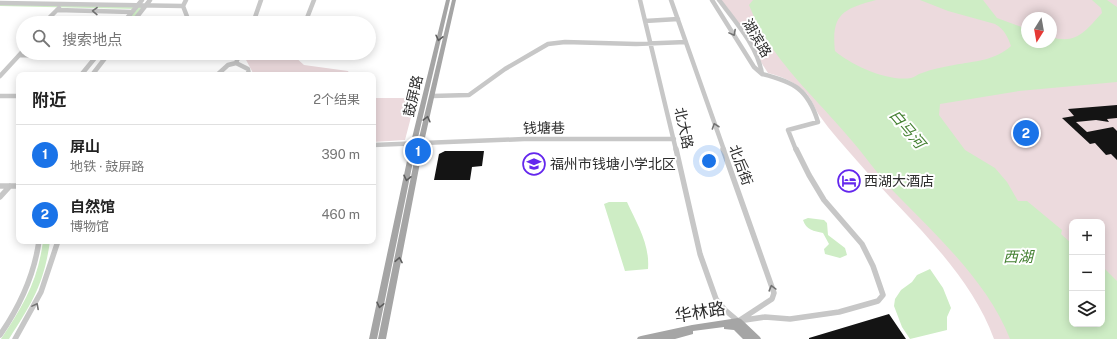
<!DOCTYPE html>
<html lang="zh">
<head>
<meta charset="utf-8">
<style>
	:root { --surface:#fff; --page:#f6f6f6; --text:#222; --muted:#767676; --line:#e0e0e0; --accent:#1a73e8 }
	body { margin:0; font-family:"Public Sans","Noto Sans SC",sans-serif; background:var(--page); color:var(--text) }
	.controls { position:absolute; right:12px; bottom:12px; display:grid; overflow:hidden; border-radius:8px; box-shadow:0 2px 10px #0003 }
	.controls button { width:36px; height:36px; display:grid; place-items:center; padding:0; border:0; border-bottom:1px solid var(--line); background:var(--surface); color:var(--text); font:20px sans-serif }
	.compass { position:absolute; left:1021px; top:12px; width:36px; height:36px; border-radius:50%; background:var(--surface); box-shadow:0 2px 10px #0003; rotate:191deg }
	.you { position:absolute; left:709px; top:161px; width:14px; height:14px; margin:-10px; border:3px solid #fff; border-radius:50%; background:#1a73e8; box-shadow:0 0 0 6px #1a73e833 }
	.badge { display:grid; place-items:center; width:26px; height:26px; border-radius:50%; background:var(--accent); color:#fff; font-size:13px; font-weight:700 }
	.pin { position:absolute; translate:-50% -50%; border:2px solid #fff; box-shadow:0 1px 4px #0006 }
	.list { margin:0; padding:0; list-style:none }
	h2 { display:flex; justify-content:space-between; align-items:center; height:52px; margin:0; padding:0 16px; font-size:17px }
	h2 small { font-size:13px; font-weight:400; color:var(--muted) }
	.list li { display:grid; grid-template-columns:26px 1fr auto; gap:12px; align-items:center; box-sizing:border-box; height:60px; padding:0 16px; border-top:1px solid var(--line) }
	.list b { display:block; font-size:15px; white-space:nowrap }
	.list p { margin:0; font-size:13px; white-space:nowrap; color:var(--muted) }
	.list em { font-size:13px; font-style:normal; color:var(--muted) }
	.icon { flex:none; width:22px; height:22px; fill:none; stroke:currentColor; stroke-width:2; stroke-linecap:round; stroke-linejoin:round }
	.map { position:relative; flex:none; width:1117px; height:339px; overflow:hidden }
	.search { position:absolute; background:var(--surface); box-shadow:0 2px 10px #0003; left:16px; top:16px; width:360px; height:44px; display:flex; align-items:center; gap:10px; box-sizing:border-box; padding:0 14px; border-radius:22px; color:var(--muted); font-size:15px }
	.panel { position:absolute; background:var(--surface); box-shadow:0 2px 10px #0003; left:16px; top:72px; width:360px; height:172px; border-radius:8px }
	.map>svg:first-child { display:block }
</style>
</head>
<body>
<div class="map">
<svg width="1117" height="339" viewBox="0 0 1117 339">
	<rect width="100%" height="100%" fill="#fff"/>
	<!-- green -->
	<path fill="#ecdadd" fill-rule="evenodd" d="M721 0H1117V339H994C969 270 905 216 858 162 845 147 831 132 819 115 815 109 812 100 807 94 796 82 783 77 768 73ZM1027 18H1051V42H1027ZM1072 222H1102V324H1072Z
		M275 56H294L304 65 348 71 350 75 253 73 245 58Z
		M373 98H416L405 140 373 142Z"/>
	<!-- water -->
	<path fill="#ceedc5" d="M753 0H876C843 9 831 14 835 51 851 65 888 82 911 78 915 77 918 74 922 73 932 69 944 67 954 65 975 61 994 61 1011 46 1008 37 1004 29 995 24L948 11 920 0H983L997 18 1027 29V42H1051V37C1077 45 1086 30 1102 13L1101 8 1092 0H1107L1117 7V82L1019 91 940 104 939 115 965 150 995 168 1007 182 1018 201H1027L1062 230 1061 234 1072 244V324H1102V266L1117 281V339H1010C988 283 940 239 899 197 880 178 864 154 846 134 810 92 770 58 749 5Z
		M0 4 142 7 130 23H125L136 9 0 6Z
		M609 202H627C637 224 650 244 648 269L625 271 604 204Z
		M808 218 824 220 827 223 828 235 845 248 847 255 840 258 825 254 824 249 829 244 823 233C814 231 806 230 803 220Z
		M43 241H50C44 284 32 303 9 339H1C23 306 38 281 43 241Z
		M930 269 943 288 951 308 947 317V330L910 339 902 327 894 306 895 299 901 290 912 282 917 275Z"/>
	<!-- building -->
	<path fill="#141414" d="M1117 105V118L1107 119 1109 122 1096 120 1076 122 1087 132 1113 127 1117 131V160L1111 154 1106 155 1095 143 1090 144 1062 118 1074 116 1068 109Z
		M445 151H484L482 166 472 167 470 180H434L439 154Z
		M889 314 906 339H809V338Z"/>
	<g fill="none" stroke-linecap="round" stroke-linejoin="round">
		<!-- minor-far1 -->
		<path stroke="#c7c7c7" stroke-width="4.5" d="M186 0 183 6 188 19 186 23
			M640 0 676 150
			M671 0 724 150
			M712 0 754 67 762 74
			M719 0C735 21 758 47 762 74
			M0 3 183 6
			M57 10 132 12
			M645 21 678 19
			M44 23 59 8
			M123 23 142 0
			M132 23 150 0
			M253 23 261 0
			M305 23 314 0
			M20 55 97 56
			M236 63 240 53
			M762 74C794 82 808 89 818 122L788 130 796 150
			M81 75 99 53
			M92 75 109 53
			M217 75 228 65 236 63 248 69 249 75
			M0 76 23 51
			M0 96H19
			M432 96 469 95 505 69 548 44 565 42 636 44 686 42
			M373 145 524 139H674"/>
		<!-- minor -->
		<path stroke="#c7c7c7" stroke-width="5.5" d="M676 149 700 254 716 299 725 310 738 321
			M723 149 774 293 772 299 740 320
			M0 186H19
			M0 197 10 186
			M738 321 765 317 790 319 839 312 878 301 883 295 873 266 862 244 824 200 809 175 796 149
			M0 335C20 306 34 276 39 241
			M15 339 41 292 58 241"/>
		<!-- major -->
		<path fill="#a5a5a5" fill-rule="evenodd" d="M446 0H450L417 142 377 339H369L411 142Z
			M452 0H456L424 142 386 339H378L418 142Z
			M738 318 741 319 760 337 761 339H743L734 330 724 329V327L693 331V334L675 339H637L638 337 641 336 692 325Z"/>
	</g>
	<!-- one-way arrows -->
	<defs><path id="oneway-chevron" d="M-2-3.5L2.5 0L-2 3.5" fill="none" stroke-width="1.6" stroke-linecap="round" stroke-linejoin="round"/></defs>
	<g stroke="#727272">
		<use href="#oneway-chevron" transform="translate(95 11) rotate(-179)"/>
		<use href="#oneway-chevron" transform="translate(733 33) rotate(62)"/>
		<use href="#oneway-chevron" transform="translate(715 126) rotate(-109)"/>
		<use href="#oneway-chevron" transform="translate(772 288) rotate(-105)"/>
		<use href="#oneway-chevron" transform="translate(36 306) rotate(-62)"/>
	</g>
	<g stroke="#5d5d5d">
		<use href="#oneway-chevron" transform="translate(439 38) rotate(103)"/>
		<use href="#oneway-chevron" transform="translate(427 119) rotate(-76)"/>
		<use href="#oneway-chevron" transform="translate(407 178) rotate(102)"/>
		<use href="#oneway-chevron" transform="translate(399 260) rotate(-79)"/>
		<use href="#oneway-chevron" transform="translate(380 305) rotate(102)"/>
	</g>
	<!-- icons -->
	<defs>
		<g id="school-ring" transform="scale(1.15)"><circle r="9.5" fill="#fff" stroke="#6427ed" stroke-width="1.5"/><path d="M0-5L7-2L0 1L-7-2ZM-4 1L0 2.5L4 1V4Q0 6-4 4Z" fill="#6427ed"/></g>
		<g id="hotel-ring" transform="scale(1.15)"><circle r="9.5" fill="#fff" stroke="#6427ed" stroke-width="1.5"/><path d="M-6-4.5h1.5V1H6V5H4.5V3h-9V5H-6ZM-4 0a1.8 1.8 0 1 1 3.6 0ZM.5 0V-2.5h3Q6-2.5 6 0Z" fill="#6427ed"/></g>
	</defs>
	<g fill-rule="evenodd">
		<use href="#school-ring" x="534" y="164"/>
		<use href="#hotel-ring" x="849" y="181"/>
	</g>
	<g text-anchor="middle" stroke-width="4" stroke-linejoin="round" paint-order="stroke">
		<!-- street labels -->
		<g font-size="14" fill="#2d2d2d" stroke="#fff">
			<text transform="translate(757 38) rotate(59)" y="5">湖滨路</text>
			<text transform="translate(413 96) rotate(-77)" y="5">鼓屏路</text>
			<text transform="translate(544 128) rotate(-1)" y="5">钱塘巷</text>
			<text transform="translate(684 128) rotate(78)" y="5">北大路</text>
			<text transform="translate(741 165) rotate(70)" y="5">北后街</text>
		</g>
		<!-- poi labels -->
		<g font-size="14" fill="#2d2d2d" stroke="#fff" text-anchor="start">
			<text x="550" y="169">福州市钱塘小学北区</text>
			<text x="864" y="186">西湖大酒店</text>
		</g>
		<!-- water labels -->
		<g font-size="15" font-style="italic" fill="#448032" stroke="#fff">
			<text transform="translate(907 129) rotate(50)" y="5">白马河</text>
			<text x="1018" y="262">西湖</text>
		</g>
		<!-- near-street labels -->
		<g font-size="17" fill="#2d2d2d" stroke="#fff">
			<text transform="translate(700 312) rotate(-9)" y="6">华林路</text>
		</g>
	</g>
</svg>
<div class="controls">
<button>+</button>
<button>−</button>
<button><svg class="icon" aria-label="layers" viewBox="0 0 24 24"><path d="M12 4l9 5-9 5-9-5zM3 14l9 5 9-5"/></svg></button>
</div>
<svg class="compass" viewBox="-18 -18 36 36"><path d="M0-13l5 13h-10z" fill="#e53935"/><path d="M0 13l5-13h-10z" fill="#767676"/></svg>
<div class="you"></div>
<div class="pin badge" style="left:418px;top:151px">1</div>
<div class="pin badge" style="left:1026px;top:133px">2</div>
<div class="search"><svg class="icon" aria-label="search" viewBox="0 0 24 24"><circle cx="10" cy="10" r="6"/><path d="M15 15l6 6"/></svg>搜索地点</div>
<section class="panel">
<h2>附近<small>2个结果</small></h2>
<ul class="list">
<li><span class="badge">1</span><div><b>屏山</b><p>地铁 · 鼓屏路</p></div><em>390 m</em></li>
<li><span class="badge">2</span><div><b>自然馆</b><p>博物馆</p></div><em>460 m</em></li>
</ul>
</section>
</div>
</body>
</html>
